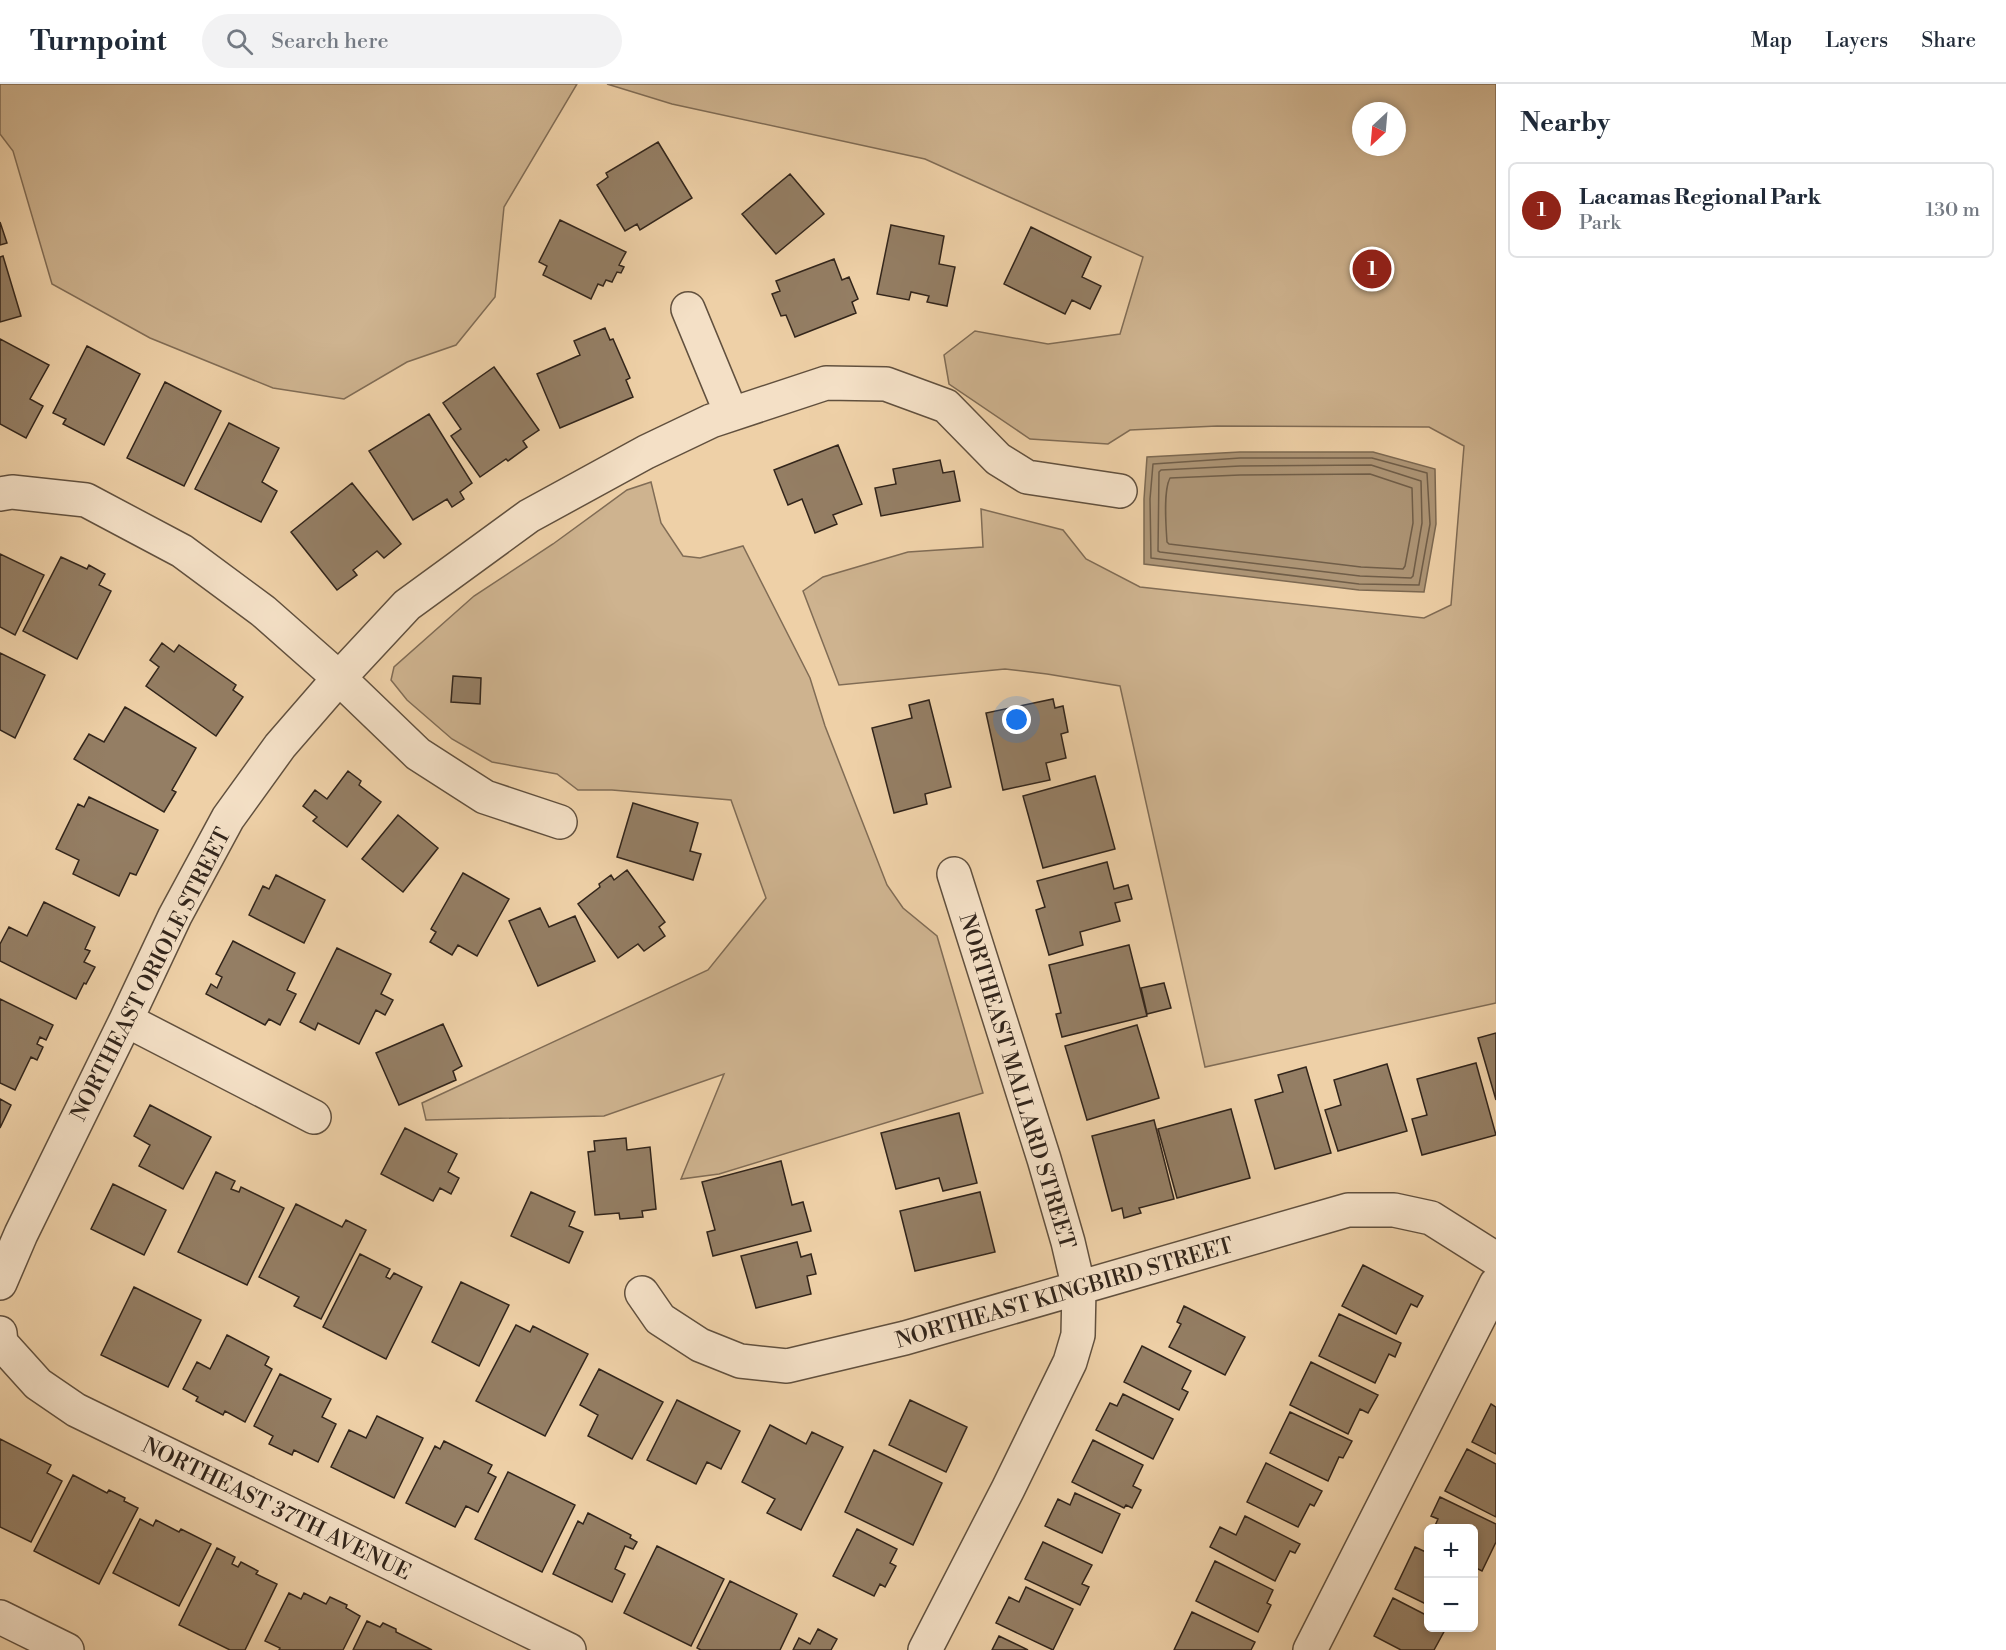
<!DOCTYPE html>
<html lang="en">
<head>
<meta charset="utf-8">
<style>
	:root { --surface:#fff; --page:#f2f2f3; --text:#1f2937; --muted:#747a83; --line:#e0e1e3; --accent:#8f2418 }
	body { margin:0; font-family:"Libre Bodoni",serif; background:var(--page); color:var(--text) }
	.controls { position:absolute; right:18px; bottom:18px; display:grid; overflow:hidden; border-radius:9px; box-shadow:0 3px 9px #0003 }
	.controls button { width:54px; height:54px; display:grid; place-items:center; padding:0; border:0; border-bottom:2px solid var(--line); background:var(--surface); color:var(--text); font:30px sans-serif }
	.compass { position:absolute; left:1352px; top:18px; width:54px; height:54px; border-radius:50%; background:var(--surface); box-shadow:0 3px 9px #0003; rotate:206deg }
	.you { position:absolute; left:1017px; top:636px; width:21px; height:21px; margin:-15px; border:4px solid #fff; border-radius:50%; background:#1a73e8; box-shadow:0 0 0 9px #1a73e833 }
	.badge { display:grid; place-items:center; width:39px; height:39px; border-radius:50%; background:var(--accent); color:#fff; font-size:20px; font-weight:700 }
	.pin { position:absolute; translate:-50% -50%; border:3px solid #fff; box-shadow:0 2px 6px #0006 }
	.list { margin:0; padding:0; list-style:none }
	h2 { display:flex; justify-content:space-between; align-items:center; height:78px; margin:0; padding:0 24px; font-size:26px }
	h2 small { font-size:20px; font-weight:400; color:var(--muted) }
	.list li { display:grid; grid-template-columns:39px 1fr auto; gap:18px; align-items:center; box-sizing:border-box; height:96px; margin:0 12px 12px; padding:0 12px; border:2px solid var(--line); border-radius:9px }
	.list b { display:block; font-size:22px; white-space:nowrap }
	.list p { margin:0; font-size:20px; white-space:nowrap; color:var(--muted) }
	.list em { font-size:20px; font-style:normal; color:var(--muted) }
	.icon { flex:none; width:33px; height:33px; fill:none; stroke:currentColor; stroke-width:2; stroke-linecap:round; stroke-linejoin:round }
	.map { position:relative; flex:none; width:1496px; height:1566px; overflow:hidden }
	header { display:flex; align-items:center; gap:36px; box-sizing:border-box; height:84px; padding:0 30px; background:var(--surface); border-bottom:2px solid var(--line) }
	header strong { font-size:28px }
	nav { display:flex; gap:33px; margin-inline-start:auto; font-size:21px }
	.search { width:420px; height:54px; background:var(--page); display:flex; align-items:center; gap:15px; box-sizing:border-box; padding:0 21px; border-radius:33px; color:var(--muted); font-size:22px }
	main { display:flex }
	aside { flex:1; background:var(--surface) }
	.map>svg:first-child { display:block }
</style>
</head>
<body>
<header>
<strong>Turnpoint</strong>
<div class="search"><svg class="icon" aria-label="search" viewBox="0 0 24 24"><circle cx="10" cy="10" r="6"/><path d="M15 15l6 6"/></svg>Search here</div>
<nav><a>Map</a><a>Layers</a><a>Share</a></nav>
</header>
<main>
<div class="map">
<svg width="1496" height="1566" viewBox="0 0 1496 1566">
	<rect width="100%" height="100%" fill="#eed0a7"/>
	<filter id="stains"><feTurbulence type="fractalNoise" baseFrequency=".00333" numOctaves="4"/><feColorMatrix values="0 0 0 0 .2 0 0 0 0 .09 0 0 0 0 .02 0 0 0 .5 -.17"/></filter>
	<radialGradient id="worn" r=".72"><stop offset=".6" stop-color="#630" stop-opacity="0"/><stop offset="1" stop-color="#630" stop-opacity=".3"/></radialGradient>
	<!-- green -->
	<path fill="#ceb38f" stroke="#806c55" stroke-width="1.5" fill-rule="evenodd" d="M0 0H577L504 123 495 213 456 261 407 278 344 315 273 304 150 254 52 200 13 67 0 50Z
		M607 0H1496V919L1205 983 1120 602 1047 590 1005 585 839 601 803 507 823 493 908 468 983 463 981 425 1063 446 1086 475 1140 503 1424 534 1451 521 1464 362 1429 343 1217 342 1130 346 1108 360 1030 355 949 300 944 271 975 247 1048 260 1120 250 1143 173 925 75 672 20ZM1361 27H1397V63H1361Z
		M651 398 661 439 683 472 700 474 743 462 810 594 825 642 887 801 903 824 937 852 983 1009 719 1090 681 1095 724 990 604 1032 426 1036 422 1019 708 886 766 814 731 716 612 706H578L557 690 492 678 452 655 407 616 391 596 394 583 474 512 553 460 627 406Z"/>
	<!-- water -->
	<path fill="#ae9677" stroke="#7c6952" stroke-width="1.5" d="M1240 368H1373L1435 385 1436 440 1424 508 1359 506 1144 480V415L1147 373Z"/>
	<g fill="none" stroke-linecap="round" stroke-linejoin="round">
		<!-- shore -->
		<path stroke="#705e49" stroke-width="1.5" d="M1240 374H1372L1427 389 1430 440 1419 501 1359 500 1151 474 1150 415 1153 380Z
			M1371 381 1421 397 1422 439 1413 492 1411 494 1360 492 1160 468 1158 467 1159 388 1161 386 1240 382Z
			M1370 390 1412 404 1413 439 1405 482 1403 485 1361 483 1169 460 1167 458C1166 442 1163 407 1170 394L1240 391Z"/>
	</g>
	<!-- building -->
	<path fill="#947e64" stroke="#32251b" stroke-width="1.5" d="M658 58 692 114 640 146 637 140 625 147 597 101 608 93 606 89Z
		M790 90 824 130 776 170 742 130Z
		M560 136 626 168 619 181 624 183 621 189 617 188 612 198 606 196 603 202 598 200 591 215 543 191 547 182 539 178Z
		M0 138 7 159 0 161Z
		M891 141 944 152 939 180 955 183 947 222 927 218 929 212 911 208 909 216 877 210Z
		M1031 143 1091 173 1082 193 1101 202 1090 225 1072 216 1065 230 1004 200Z
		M3 172 21 232 0 238V173Z
		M834 175 842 196 849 193 858 215 852 218 856 229 795 253 786 231 781 232 772 210 780 207 776 197Z
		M605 244 610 256 613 255 630 294 626 296 633 313 560 344 537 290 580 271 574 257Z
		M0 255 49 281 30 315 43 322 26 354 0 340Z
		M87 262 140 290 104 361 63 340 66 335 53 329Z
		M494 283 539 346 523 357 527 363 508 377 506 375 480 393 451 352 461 345 443 319Z
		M165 298 221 327 184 402 127 374Z
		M429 330 472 399 460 408 464 415 452 423 447 415 413 436 369 367Z
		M229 339 279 364 262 398 277 407 261 438 195 405Z
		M838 361 862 420 833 431 837 440 815 449 802 415 788 421 774 386Z
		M940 376 943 389 954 387 960 417 881 432 875 404 896 400 893 385Z
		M352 399 401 460 384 474 377 467 353 486 357 491 337 506 291 448Z
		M0 470 44 491 15 551 0 543Z
		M61 473 87 485 89 481 105 490 99 501 111 507 77 575 23 547Z
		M162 559 174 568 179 561 236 601 233 606 243 613 216 652 146 602 159 583 150 576Z
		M0 569 45 591 15 654 0 646Z
		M453 592 481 594 480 620 451 618Z
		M1053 615 1055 624 1063 622 1068 648 1061 650 1066 674 1046 679 1050 696 1003 706 986 629Z
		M929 616 951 703 925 710 927 720 894 729 872 644 912 634 909 621Z
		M125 623 196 664 172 706 176 708 164 728 74 675 89 650 104 658Z
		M348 687 361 697 359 701 381 718 347 763 313 737 317 733 303 722 315 706 327 715Z
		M1095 692 1115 765 1043 784 1023 712Z
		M89 713 158 746 136 791 130 789 119 812 73 790 79 776 56 765 78 720 84 723Z
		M633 719 698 739 690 767 701 770 693 796 617 773Z
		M398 731 438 764 403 808 362 775Z
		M1107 778 1114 805 1128 801 1132 815 1115 819 1120 837 1080 848 1083 861 1049 871 1036 826 1045 823 1037 797Z
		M627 786 665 838 659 843 665 852 644 867 638 860 618 874 578 820 600 803 599 800 611 791 614 796Z
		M463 789 509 815 477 872 458 861 452 871 430 858 436 848 431 845Z
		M276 791 325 816 304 859 249 831 263 802 269 805Z
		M44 818 95 843 85 865 90 867 84 878 95 883 86 900 84 899 76 915 0 877V860L9 843 27 852Z
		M540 824 549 843 575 832 595 877 538 902 509 837Z
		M233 857 295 889 287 906 296 910 280 941 269 935 265 941 206 910 211 900 217 904 222 893 216 890Z
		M1129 861 1147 932 1062 953 1056 930 1061 929 1049 881Z
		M337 864 391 890 381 910 393 916 385 931 376 926 359 960 318 939 315 946 300 938Z
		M1164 899 1171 924 1147 930 1141 904Z
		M0 915 53 941 46 956 40 953 37 960 43 963 37 976 31 973 15 1006 0 999Z
		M443 940 462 982 453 987 456 996 399 1021 376 969Z
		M1137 941 1159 1014 1087 1036 1065 962Z
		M1496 949V1016L1478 954Z
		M1476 979 1496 1051 1422 1071 1412 1035 1427 1031 1417 995Z
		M1387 980 1407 1047 1338 1067 1325 1026 1341 1021 1334 996Z
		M1306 983 1331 1069 1275 1085 1255 1016 1283 1008 1278 991Z
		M0 1015 11 1021 0 1044Z
		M150 1021 211 1053 183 1105 139 1082 150 1061 134 1052Z
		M1231 1025 1250 1094 1177 1114 1158 1045Z
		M959 1029 977 1099 943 1107 939 1094 896 1105 881 1049Z
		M1154 1036 1174 1115 1139 1124 1141 1129 1124 1134 1122 1124 1112 1127 1092 1052Z
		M405 1044 457 1070 448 1088 459 1094 451 1110 440 1104 433 1117 381 1090Z
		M626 1054 627 1066 650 1063 656 1125 642 1127 643 1133 620 1135 619 1129 595 1131 588 1068 595 1067 594 1057Z
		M781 1077 792 1121 803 1118 811 1147 713 1172 707 1148 715 1146 702 1098Z
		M216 1088 235 1097 231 1105 239 1108 241 1103 284 1124 247 1201 178 1168Z
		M113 1100 166 1126 144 1171 91 1145Z
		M531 1108 575 1128 569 1142 583 1148 569 1179 511 1152Z
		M980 1108 995 1168 915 1187 900 1127Z
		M296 1120 342 1143 346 1136 366 1146 321 1235 294 1222 299 1213 259 1193Z
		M797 1158 801 1173 811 1170 816 1190 807 1192 811 1210 756 1224 741 1172Z
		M360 1170 390 1185 386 1193 390 1195 394 1189 422 1203 386 1275 323 1243Z
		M1363 1181 1423 1212 1417 1223 1411 1220 1396 1250 1342 1222Z
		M461 1198 509 1221 479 1282 432 1258Z
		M134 1203 201 1236 168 1303 101 1271Z
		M1184 1222 1245 1253 1225 1291 1169 1263 1181 1240 1177 1238Z
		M1339 1230 1401 1259 1395 1273 1389 1270 1375 1299 1319 1272Z
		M516 1241 530 1248 533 1242 588 1270 545 1352 476 1317Z
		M227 1251 269 1273 265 1281 272 1285 245 1338 225 1327 223 1331 196 1317 198 1313 183 1305 197 1278 210 1285Z
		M1142 1262 1191 1287 1182 1305 1188 1308 1179 1326 1124 1298Z
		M1311 1278 1378 1311 1368 1329 1360 1325 1348 1350 1290 1321Z
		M599 1285 663 1318 632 1375 588 1352 598 1331 580 1321Z
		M280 1290 331 1315 322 1333 336 1340 318 1378 294 1366 292 1371 269 1360 273 1352 254 1342Z
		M1123 1310 1173 1335 1153 1375 1096 1346 1110 1319 1117 1322Z
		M677 1316 740 1347 721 1385 707 1378 696 1400 647 1376Z
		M910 1316 967 1343 946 1388 889 1361Z
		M1491 1320 1496 1323V1370L1472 1358Z
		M1290 1328 1352 1357 1343 1374 1339 1373 1328 1397 1270 1369Z
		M377 1332 423 1354 394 1414 331 1383 349 1346 366 1354Z
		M770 1341 806 1360 812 1348 843 1363 801 1446 767 1429 775 1415 742 1398Z
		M0 1355 51 1381 47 1389 62 1397 31 1458 0 1443Z
		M1093 1356 1143 1381 1133 1402 1141 1406 1132 1424 1126 1421 1124 1424 1072 1398Z
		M444 1357 492 1381 488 1389 496 1393 478 1428 466 1422 455 1443 406 1419 435 1362 440 1365Z
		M1467 1365 1496 1380V1433L1445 1407Z
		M874 1366 942 1399 913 1461 845 1428Z
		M1266 1379 1322 1407 1314 1422 1310 1420 1298 1443 1247 1418Z
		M508 1388 575 1421 542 1488 475 1455Z
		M73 1391 107 1409 109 1406 125 1414 124 1417 138 1424 99 1500 34 1467Z
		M1075 1409 1120 1430 1102 1469 1045 1442 1058 1415 1070 1421Z
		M1440 1413 1496 1440V1458L1482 1487 1474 1483V1444H1434L1438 1435 1431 1432Z
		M588 1429 631 1451 630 1454 637 1458 633 1465 625 1462 615 1485 625 1490 612 1518 553 1490 578 1437 583 1440Z
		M1245 1432 1300 1460 1295 1469 1290 1467 1275 1497 1210 1463 1220 1443 1236 1451Z
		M140 1435 153 1442 156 1436 179 1448 181 1445 211 1460 179 1522 113 1489Z
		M857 1445 897 1465 890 1479 896 1482 885 1503 880 1500 874 1512 833 1492Z
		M1043 1458 1092 1481 1082 1500 1089 1503 1080 1521 1025 1495Z
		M657 1462 724 1495 691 1562 624 1529Z
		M1415 1463 1428 1469V1521L1395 1505Z
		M217 1464 235 1473 232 1480 238 1483 241 1478 258 1487 256 1490 277 1500 245 1566H230L179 1541Z
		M1215 1477 1273 1506 1267 1519 1271 1521 1258 1548 1196 1517Z
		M730 1497 797 1530 780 1566H701L697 1564Z
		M1026 1503 1073 1525 1053 1566 996 1539 1009 1513 1019 1518Z
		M289 1509 301 1515 304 1509 326 1520 330 1513 347 1521 346 1524 360 1532 343 1566H279L280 1564 265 1557Z
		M1393 1514 1428 1532V1544H1446L1434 1566H1401L1374 1552Z
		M1192 1528 1255 1558 1251 1566H1174Z
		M367 1537 380 1543 383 1539 396 1545V1548L432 1566H353Z
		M818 1545 837 1555 831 1566H793L799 1554 810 1560Z
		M999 1552 1028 1566H992Z"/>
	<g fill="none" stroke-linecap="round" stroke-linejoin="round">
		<!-- minor casing -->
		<g stroke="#61503e" stroke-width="36">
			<path id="minor" d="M688 225 731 329
				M0 410 12 408 86 416 182 467 263 527 339 594 418 670 485 713 560 738
				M126 936 314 1033
				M0 1199 21 1150 126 936 175 832 228 734 280 662 339 594 407 521 529 432 646 368 711 337 826 299 886 300 946 322 998 375 1027 393 1120 407
				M642 1209 660 1235 700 1261 740 1277 787 1282 905 1254 1348 1126H1394L1431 1134 1496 1175
				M0 1249 1 1259 38 1300 76 1326 569 1566
				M0 1533 67 1566
				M925 1566 1008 1405 1070 1278 1078 1251 1079 1205 1068 1158 1044 1075 954 790
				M1310 1566 1496 1200"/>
		</g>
		<!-- minor -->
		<use href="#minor" stroke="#f4e0c6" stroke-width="33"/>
	</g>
	<g text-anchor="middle" stroke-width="5" stroke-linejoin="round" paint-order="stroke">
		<!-- street labels -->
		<g font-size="22" fill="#32251b" stroke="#f4e0c6">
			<text transform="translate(150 890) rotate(-63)" y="8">NORTHEAST ORIOLE STREET</text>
			<text transform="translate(1018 997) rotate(73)" y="8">NORTHEAST MALLARD STREET</text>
			<text transform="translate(1064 1208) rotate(-16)" y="8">NORTHEAST KINGBIRD STREET</text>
			<text transform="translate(277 1424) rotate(26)" y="8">NORTHEAST 37TH AVENUE</text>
		</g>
	</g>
	<rect width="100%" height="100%" filter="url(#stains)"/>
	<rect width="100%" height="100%" fill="url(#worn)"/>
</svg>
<div class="controls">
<button>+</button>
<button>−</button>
</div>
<svg class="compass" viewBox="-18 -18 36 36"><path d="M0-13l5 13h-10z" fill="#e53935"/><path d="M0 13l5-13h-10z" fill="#747a83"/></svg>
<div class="you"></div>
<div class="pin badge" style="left:1372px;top:185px">1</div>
</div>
<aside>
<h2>Nearby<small></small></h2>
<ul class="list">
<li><span class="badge">1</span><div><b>Lacamas Regional Park</b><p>Park</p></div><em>130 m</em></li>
</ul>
</aside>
</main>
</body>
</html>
